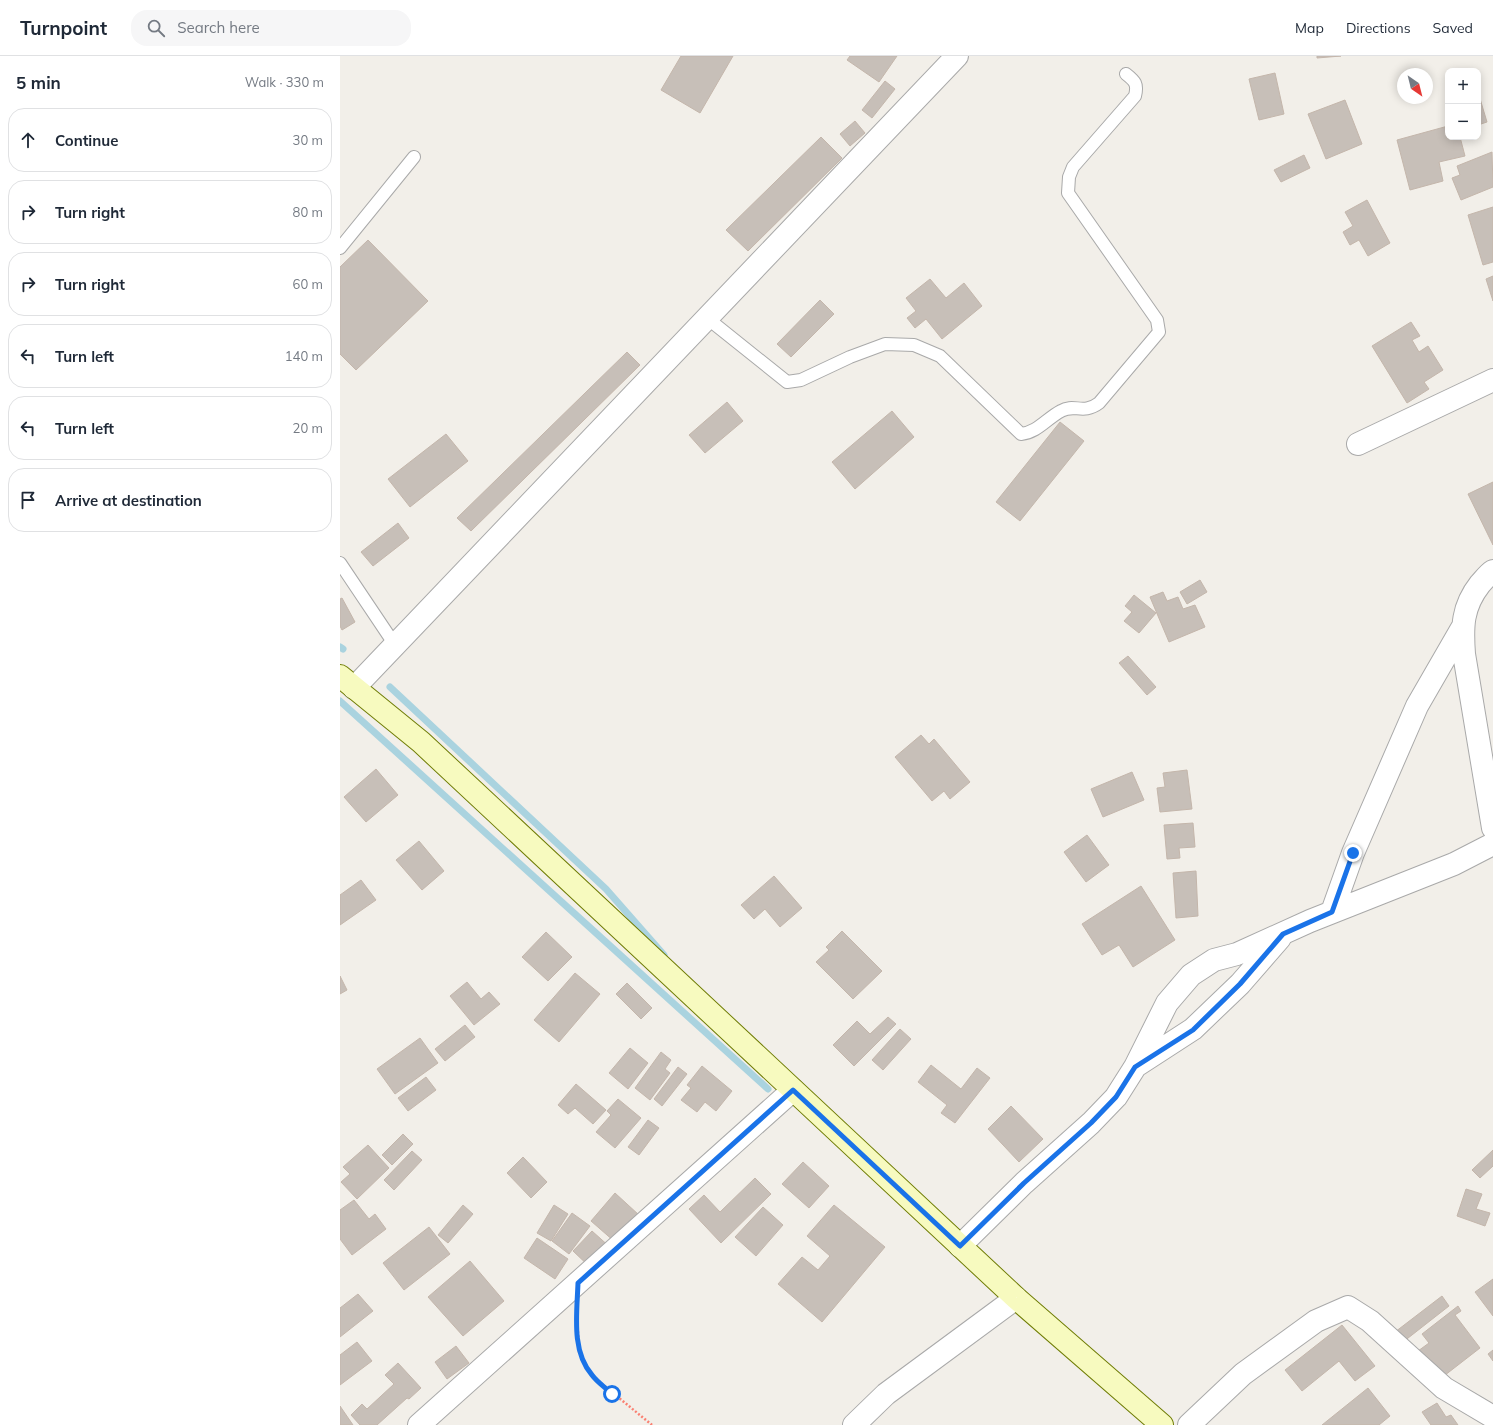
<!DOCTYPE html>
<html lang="en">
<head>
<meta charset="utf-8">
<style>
	:root { --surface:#fff; --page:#f6f6f7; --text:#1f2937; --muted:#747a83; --line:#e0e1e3 }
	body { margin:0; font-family:Mulish,sans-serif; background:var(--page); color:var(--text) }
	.controls { position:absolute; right:12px; top:12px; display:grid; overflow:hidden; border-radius:8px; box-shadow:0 2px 10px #0003 }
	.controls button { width:36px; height:36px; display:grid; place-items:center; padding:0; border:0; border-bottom:1px solid var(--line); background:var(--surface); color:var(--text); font:20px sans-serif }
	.compass { position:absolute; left:1057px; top:12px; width:36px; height:36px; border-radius:50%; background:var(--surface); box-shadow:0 2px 10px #0003; rotate:145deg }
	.stop { position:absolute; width:12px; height:12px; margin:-9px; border:3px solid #1a73e8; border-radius:50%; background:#fff }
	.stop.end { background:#1a73e8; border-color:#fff; box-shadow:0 1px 4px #0008 }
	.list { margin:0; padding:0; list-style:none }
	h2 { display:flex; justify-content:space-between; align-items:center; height:52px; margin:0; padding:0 16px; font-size:17px }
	h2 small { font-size:13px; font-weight:400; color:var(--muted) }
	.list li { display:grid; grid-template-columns:26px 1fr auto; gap:12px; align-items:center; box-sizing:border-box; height:64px; margin:0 8px 8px; padding:0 8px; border:1px solid var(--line); border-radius:16px }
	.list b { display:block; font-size:15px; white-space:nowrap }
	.list em { font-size:13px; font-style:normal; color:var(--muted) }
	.icon { flex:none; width:22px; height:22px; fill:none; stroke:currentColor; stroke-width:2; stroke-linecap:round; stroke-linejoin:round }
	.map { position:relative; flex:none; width:1153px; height:1369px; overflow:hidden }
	header { display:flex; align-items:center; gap:24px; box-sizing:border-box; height:56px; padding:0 20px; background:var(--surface); border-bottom:1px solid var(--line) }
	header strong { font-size:19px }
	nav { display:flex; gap:22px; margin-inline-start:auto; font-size:14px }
	.search { width:280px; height:36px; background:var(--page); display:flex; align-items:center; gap:10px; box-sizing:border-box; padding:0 14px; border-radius:16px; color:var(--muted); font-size:15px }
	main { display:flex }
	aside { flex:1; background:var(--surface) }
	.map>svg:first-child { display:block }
</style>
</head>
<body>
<header>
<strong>Turnpoint</strong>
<div class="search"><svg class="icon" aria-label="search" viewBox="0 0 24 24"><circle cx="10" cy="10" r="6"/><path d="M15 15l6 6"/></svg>Search here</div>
<nav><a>Map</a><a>Directions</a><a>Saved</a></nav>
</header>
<main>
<aside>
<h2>5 min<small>Walk · 330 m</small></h2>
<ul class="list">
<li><svg class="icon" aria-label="ahead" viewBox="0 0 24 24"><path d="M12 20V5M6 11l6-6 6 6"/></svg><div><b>Continue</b></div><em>30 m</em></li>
<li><svg class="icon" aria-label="right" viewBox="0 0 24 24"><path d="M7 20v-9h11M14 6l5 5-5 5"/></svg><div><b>Turn right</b></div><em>80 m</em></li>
<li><svg class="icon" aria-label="right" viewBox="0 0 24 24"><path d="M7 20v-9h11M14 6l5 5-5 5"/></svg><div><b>Turn right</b></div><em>60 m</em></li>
<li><svg class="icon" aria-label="left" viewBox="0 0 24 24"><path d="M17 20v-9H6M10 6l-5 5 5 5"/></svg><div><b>Turn left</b></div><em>140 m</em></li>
<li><svg class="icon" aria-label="left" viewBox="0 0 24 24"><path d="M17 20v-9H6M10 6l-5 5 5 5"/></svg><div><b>Turn left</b></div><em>20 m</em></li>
<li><svg class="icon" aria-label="arrive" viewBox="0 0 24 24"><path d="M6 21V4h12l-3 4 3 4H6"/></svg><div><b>Arrive at destination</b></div></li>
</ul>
</aside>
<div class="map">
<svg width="1153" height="1369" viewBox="0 0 1153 1369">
	<rect width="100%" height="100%" fill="#f2efe9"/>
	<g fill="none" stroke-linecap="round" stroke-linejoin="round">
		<!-- stream -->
		<path stroke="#aad3df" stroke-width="7" d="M0 591 3 593
			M50 631 266 833 324 899
			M0 645 428 1033"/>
	</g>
	<!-- building -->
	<path fill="#c7bfb8" stroke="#c4b6ab" d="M341 0H393L360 57 321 34Z
		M510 0H557L539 26 507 4Z
		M977 0H1001L977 2Z
		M935 17 944 58 919 64 909 23Z
		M545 25 555 33 532 62 522 54Z
		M1138 36 1147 66 1138 69Z
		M1005 44 1022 88 986 103 968 58Z
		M515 65 525 77 510 90 500 78Z
		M1108 70V81H1120L1125 100 1099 106 1103 125 1070 134 1057 84Z
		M481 81 502 102 408 195 386 174Z
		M1152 96 1153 131 1121 144 1112 122 1120 119 1117 110Z
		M964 99 970 112 941 126 934 114Z
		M1027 144 1050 187 1028 200 1019 184 1010 189 1003 176 1013 170 1005 156Z
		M1153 151V206L1143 209 1128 159Z
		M28 184 88 245 16 314 0 298V211Z
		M1153 220V245L1146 223Z
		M590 223 606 242 624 227 642 250 602 283 586 263 575 272 567 262 576 255 566 242Z
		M480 244 494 258 451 301 437 288Z
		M1071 266 1080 280 1072 284 1079 296 1088 290 1103 314 1084 326 1089 333 1067 347 1032 290Z
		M287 296 300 309 131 475 117 462Z
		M387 346 403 365 365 397 349 379Z
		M552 355 574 381 515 433 492 406Z
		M720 366 744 385 680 465 656 446Z
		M106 378 128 405 70 451 48 423Z
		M1153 426V489L1128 438Z
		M58 467 69 482 33 510 21 496Z
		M860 524 867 536 847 548 840 536Z
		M823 536 827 545 838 541 843 553 855 549 865 571 829 586 810 541Z
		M794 539 816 557 799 577 784 565 792 556 785 550Z
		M2 542 15 566 2 574 0 570V543Z
		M788 600 816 631 807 639 779 607Z
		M581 679 589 688 594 683 630 726 610 743 604 735 592 745 555 701Z
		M36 713 58 739 26 766 4 741Z
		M847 714 852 753 820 756 817 732 825 731 823 717Z
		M792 716 804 744 763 761 751 733Z
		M853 767 855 791 839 792 840 802 827 803 824 769Z
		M747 779 769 809 746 826 724 796Z
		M79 785 104 815 82 834 56 804Z
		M856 815 858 860 836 862 833 817Z
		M434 820 462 852 440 871 425 853 414 863 401 849Z
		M21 824 36 844 0 869V839Z
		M801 830 835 884 793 911 779 889 762 899 742 868Z
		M502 875 542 915 513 943 476 906 489 894 486 891Z
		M206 876 232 901 208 925 182 901Z
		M235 917 260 938 219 986 194 964Z
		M0 920 7 934 0 938Z
		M127 926 141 943 149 936 160 948 134 969 110 940Z
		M287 927 312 952 301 963 276 938Z
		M548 961 556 968 514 1010 493 989 517 965 530 978Z
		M125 969 135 981 105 1005 95 993Z
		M560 973 571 983 543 1014 532 1004Z
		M80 982 98 1007 55 1038 37 1013Z
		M290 992 308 1007 288 1033 269 1017Z
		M321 996 331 1004 325 1013 330 1017 310 1044 295 1032Z
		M591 1009 621 1033 637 1012 650 1022 615 1067 601 1057 607 1049 578 1026Z
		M362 1010 392 1035 376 1055 365 1046 357 1056 341 1044 351 1032 347 1029Z
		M338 1011 347 1018 322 1050 314 1043Z
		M86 1021 96 1034 68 1055 58 1042Z
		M236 1028 266 1054 253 1068 235 1052 228 1058 218 1049Z
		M278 1043 301 1062 275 1092 256 1076 271 1059 267 1055Z
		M671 1050 703 1083 679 1106 648 1073Z
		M308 1064 319 1072 299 1099 288 1091Z
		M63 1078 73 1088 52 1109 42 1099Z
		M28 1089 49 1112 17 1143 1 1126 10 1118 3 1111Z
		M1153 1094V1110L1140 1122 1132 1114Z
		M72 1095 82 1104 54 1134 44 1124Z
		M183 1101 207 1126 191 1142 167 1117Z
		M463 1106 489 1130 469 1152 442 1128Z
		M415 1122 431 1138 381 1187 349 1153 364 1139 380 1156Z
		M1126 1133 1142 1138 1136 1153 1150 1157 1145 1170 1117 1160Z
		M275 1137 299 1159 275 1186 251 1165Z
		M14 1144 29 1163 35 1158 46 1173 12 1199 0 1183V1154Z
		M123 1149 133 1158 108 1187 98 1179Z
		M214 1149 228 1158 211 1185 197 1177Z
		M494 1149 545 1191 482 1266 438 1228 462 1201 478 1214 490 1200 467 1180Z
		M423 1151 443 1169 416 1200 395 1181Z
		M232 1157 250 1170 229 1198 212 1185Z
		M89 1171 110 1198 64 1234 43 1207Z
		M252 1175 271 1192 252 1213 233 1195Z
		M197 1182 228 1203 215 1223 184 1202Z
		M130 1205 164 1245 123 1280 88 1241Z
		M1153 1223V1260L1135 1236Z
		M18 1238 33 1255 0 1281V1252Z
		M1102 1240 1109 1250 1063 1286 1055 1276Z
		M1118 1250 1121 1255 1115 1259 1140 1292 1100 1323 1078 1295 1089 1287 1082 1278Z
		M1002 1269 1035 1310 1015 1325 999 1305 962 1335 945 1314Z
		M17 1286 32 1305 0 1329V1299Z
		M116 1290 129 1307 107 1323 95 1306Z
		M1153 1294V1305L1148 1298Z
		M58 1307 81 1332 69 1343 67 1342 37 1369H20L11 1359 22 1348 27 1353 54 1328 45 1319Z
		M1028 1332 1050 1360 1039 1369H982Z
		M1097 1347 1106 1361 1111 1359 1118 1369H1091L1082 1356Z
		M0 1350 13 1369H0Z"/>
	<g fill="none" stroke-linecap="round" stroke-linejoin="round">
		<!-- lane casing -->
		<g stroke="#a9a9a9" stroke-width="14">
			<path id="lane" d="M0 192 74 101
				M367 262 447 326 461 324 510 301 545 288 574 289 600 300 681 378C698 376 706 363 721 355 734 347 743 359 759 347L819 276 817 264 728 137 729 121 733 111 795 40C798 28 795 25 786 18
				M0 507 55 589"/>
		</g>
		<!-- street casing -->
		<g stroke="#a9a9a9" stroke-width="24">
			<path id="street" d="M1018 388 1153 324
				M1153 515C1148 518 1144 524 1140 528 1122 551 1122 571 1124 598L1153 772
				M14 632 617 0
				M992 856 1013 797 1077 650 1122 572
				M796 1010 853 973 900 928 940 882
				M620 1190 684 1127 751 1067 776 1041 795 1011 827 947 851 919 874 904 897 898 970 865 1114 808 1153 788
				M79 1369 453 1034
				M514 1369 546 1338 676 1242
				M849 1369 903 1318 976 1265 1008 1251 1030 1265 1104 1332 1153 1361"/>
		</g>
		<!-- secondary casing -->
		<g stroke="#707d05" stroke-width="24">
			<path id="secondary" d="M0 620 81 686 676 1242 822 1369"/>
		</g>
		<!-- path -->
		<path stroke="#fa8072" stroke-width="2.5" stroke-dasharray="2 2" stroke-linecap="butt" d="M237 1259 239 1296 251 1319 312 1369"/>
		<!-- lane -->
		<use href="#lane" stroke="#fff" stroke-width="12"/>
		<!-- street -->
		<use href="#street" stroke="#fff" stroke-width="22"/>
		<!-- secondary -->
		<use href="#secondary" stroke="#f7fabf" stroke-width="22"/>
	</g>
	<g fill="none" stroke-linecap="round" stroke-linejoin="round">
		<!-- route -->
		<path stroke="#1a73e8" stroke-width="5" d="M272 1338C266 1332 257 1326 252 1319 231 1295 237 1257 238 1227L453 1034 620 1190 684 1127 751 1067 776 1041 795 1011 853 974 900 928 943 878 992 856 1013 797"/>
	</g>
</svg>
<div class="controls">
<button>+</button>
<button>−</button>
</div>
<svg class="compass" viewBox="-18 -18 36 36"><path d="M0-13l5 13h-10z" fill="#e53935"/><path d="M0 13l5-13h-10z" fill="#747a83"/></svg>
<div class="stop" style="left:272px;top:1338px"></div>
<div class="stop end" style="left:1013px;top:797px"></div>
</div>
</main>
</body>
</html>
